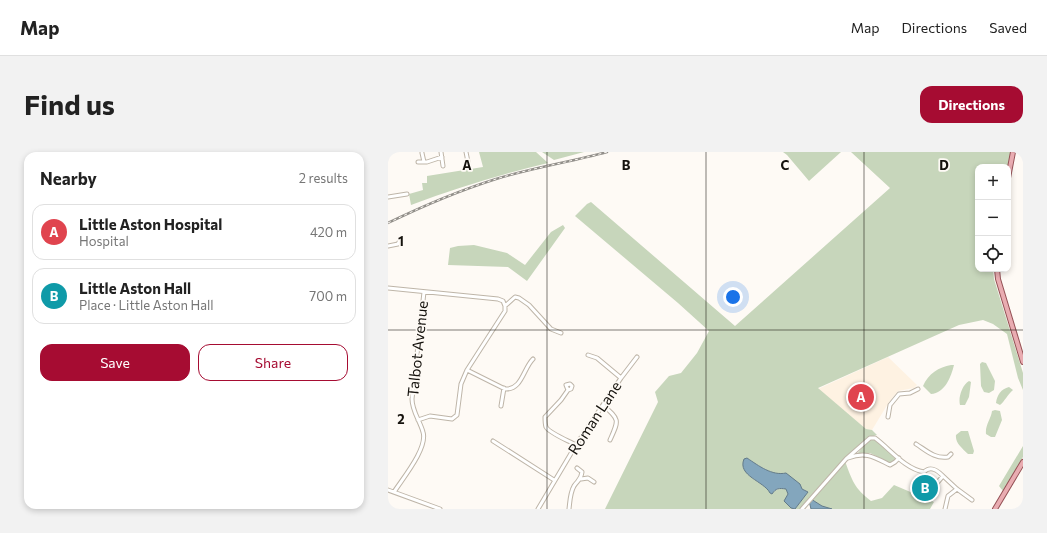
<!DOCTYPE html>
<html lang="en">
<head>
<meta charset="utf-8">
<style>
	:root { --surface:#fff; --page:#f2f2f2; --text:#222; --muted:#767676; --line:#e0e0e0; --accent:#a60c32 }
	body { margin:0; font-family:Commissioner,sans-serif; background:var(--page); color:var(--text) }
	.controls { position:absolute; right:12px; top:12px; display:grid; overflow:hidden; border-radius:8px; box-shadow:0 2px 6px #0003 }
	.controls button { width:36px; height:36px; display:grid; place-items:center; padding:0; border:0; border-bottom:1px solid var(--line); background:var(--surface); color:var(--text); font:20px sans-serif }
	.you { position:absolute; left:345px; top:145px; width:14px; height:14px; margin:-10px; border:3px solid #fff; border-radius:50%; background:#1a73e8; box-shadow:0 0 0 6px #1a73e833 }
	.badge { display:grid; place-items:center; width:26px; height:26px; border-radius:50%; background:var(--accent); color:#fff; font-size:13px; font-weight:700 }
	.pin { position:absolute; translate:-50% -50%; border:2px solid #fff; box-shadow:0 1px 4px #0006 }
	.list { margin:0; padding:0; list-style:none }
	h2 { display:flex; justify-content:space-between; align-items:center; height:52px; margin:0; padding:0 16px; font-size:17px }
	h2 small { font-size:13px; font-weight:400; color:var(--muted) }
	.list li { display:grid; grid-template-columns:26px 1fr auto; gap:12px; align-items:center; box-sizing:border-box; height:56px; margin:0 8px 8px; padding:0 8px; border:1px solid var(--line); border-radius:12px }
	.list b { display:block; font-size:15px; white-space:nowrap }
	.list p { margin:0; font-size:13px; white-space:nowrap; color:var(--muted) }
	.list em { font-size:13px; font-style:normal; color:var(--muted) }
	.actions { display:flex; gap:8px; padding:12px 16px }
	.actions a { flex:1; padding:9px 0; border:1px solid var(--accent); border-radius:12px; text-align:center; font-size:14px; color:var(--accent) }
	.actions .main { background:var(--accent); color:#fff }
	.icon { flex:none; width:22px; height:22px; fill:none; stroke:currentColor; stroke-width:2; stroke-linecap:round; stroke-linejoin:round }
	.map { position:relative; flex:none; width:635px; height:357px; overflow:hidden; border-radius:12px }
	header { display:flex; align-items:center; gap:24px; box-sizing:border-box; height:56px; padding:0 20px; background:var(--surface); border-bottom:1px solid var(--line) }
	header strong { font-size:19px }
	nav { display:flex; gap:22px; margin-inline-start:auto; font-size:14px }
	.intro { display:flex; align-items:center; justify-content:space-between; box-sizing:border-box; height:96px; padding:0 24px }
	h1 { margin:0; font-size:28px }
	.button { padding:10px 18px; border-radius:12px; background:var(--accent); color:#fff; font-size:14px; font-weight:700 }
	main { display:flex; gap:24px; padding:0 24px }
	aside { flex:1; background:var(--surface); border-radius:12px; box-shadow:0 2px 6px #0003 }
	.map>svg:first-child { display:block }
</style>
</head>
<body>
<header>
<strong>Map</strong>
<nav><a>Map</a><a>Directions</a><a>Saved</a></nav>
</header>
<div class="intro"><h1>Find us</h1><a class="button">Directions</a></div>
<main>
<aside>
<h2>Nearby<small>2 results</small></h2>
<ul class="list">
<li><span class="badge" style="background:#e0444e">A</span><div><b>Little Aston Hospital</b><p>Hospital</p></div><em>420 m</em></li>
<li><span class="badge" style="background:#0f9aa8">B</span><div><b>Little Aston Hall</b><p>Place · Little Aston Hall</p></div><em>700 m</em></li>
</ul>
<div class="actions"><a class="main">Save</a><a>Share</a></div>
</aside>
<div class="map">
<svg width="635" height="357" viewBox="0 0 635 357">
	<rect width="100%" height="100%" fill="#fefaf5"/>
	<!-- built -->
	<path fill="#fef2e2" d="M500 205 529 233 526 236 510 239 501 250 484 278 478 277 430 237Z"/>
	<!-- green -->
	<path fill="#c7d6bb" d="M91 0H148L160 11C113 22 68 36 23 53L21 42 35 38 34 31H39V24L95 15Z
		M154 0H196L166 8Z
		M395 0H453L421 29 399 3Z
		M463 0H623L620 15H590V117H605L606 127 635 221V238L630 226 619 182 605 172 595 168 571 173 430 236 478 277 484 278 489 283C469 288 427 340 412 357H407L420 340 414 337 412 332C405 327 396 326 388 322 377 318 368 312 359 306L363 325 379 336 383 342C388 337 391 336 398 337L400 342 398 346 403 356 406 357H217L270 250 267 240 281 224 293 221 309 201 321 179 290 151 187 64 199 52 203 50 347 174 502 36Z
		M175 73 177 76 139 129 120 115 60 113 62 96 70 94 86 93 119 101 137 113 163 80Z
		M594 210 598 211 607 229 606 238 601 241 596 240 593 234 592 212Z
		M563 213H566C563 225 557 241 543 242L535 234C540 222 551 215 563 213Z
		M581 229 583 230 581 245 577 253H572C570 246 574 233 581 229Z
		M621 235 625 238C619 243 617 249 612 253L608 251C609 243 613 237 621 235Z
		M607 258 612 259 614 268 607 285H603L598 282C597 273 603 267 604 259Z
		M573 279H580L586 299 585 302H580C574 296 567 291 568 283Z
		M482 287 487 288 509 306 505 310 502 311 482 301 469 302Z
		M635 294V305L615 339 611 334Z
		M457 309C464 328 466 336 483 349L494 346 506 333 546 350 542 357H444L434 354 423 347Z"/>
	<!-- water -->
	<path fill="#83a6bd" stroke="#627a88" d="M359 306C371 314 384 324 398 321L412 332 414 337 420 340 407 357 403 356 396 349 400 342 398 337C391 336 388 336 384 342L382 341C376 329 349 324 356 307Z
		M423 347 434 354 444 357H423L421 349Z"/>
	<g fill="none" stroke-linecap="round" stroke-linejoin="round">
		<!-- minor casing -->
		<g stroke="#beb5a8" stroke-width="5">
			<path id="minor" d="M53 0 55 14
				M78 0 81 15
				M34 1 36 10
				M30 10H39L54 5
				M0 45 19 42
				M0 94 10 92 11 90
				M0 136 110 147 115 149 117 154
				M200 203 209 206 233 226
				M79 218 117 237C134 238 135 217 145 207
				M180 238 178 233 182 232 184 234 183 237 180 238 173 248 157 265C157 268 157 272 158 275 161 281 181 289 188 293
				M215 253C232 268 231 268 222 288
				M113 254 116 236
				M500 265 502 253 511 242 522 241 530 237
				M30 268 42 264 64 267 69 263 73 232 79 218 117 159V154L127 145 131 146 141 153 163 177 173 181
				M105 289 166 328
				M528 292C539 299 547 307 560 305L563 302
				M460 306C478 299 486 305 502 313L507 310 511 306
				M536 320C543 313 550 319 555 324
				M193 327 200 326 206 330
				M0 338 52 357
				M6 340C15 326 40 296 35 280 32 269 24 259 24 247L36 140
				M150 357 188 293 233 226 249 205
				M181 357C182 349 182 341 186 334 190 328 193 328 194 320L189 316
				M414 357 458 307 482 286H487C502 297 517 317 536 320L537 327 539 330 549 331 555 324 569 337 584 348
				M557 357 560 344 569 337"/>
		</g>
		<!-- major casing -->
		<g stroke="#955256" stroke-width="6">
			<path id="major" d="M620 26 625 0
				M609 117 610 127 635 210
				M607 357 635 310"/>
		</g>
		<!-- minor -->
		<use href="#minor" stroke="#fff" stroke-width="3"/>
		<!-- major -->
		<use href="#major" stroke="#e9acb1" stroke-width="4"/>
		<!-- rail casing -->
		<g stroke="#928f8a" stroke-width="2.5">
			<path id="rail" d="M0 71C35 54 70 39 108 27 144 16 182 10 219 0"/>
		</g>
		<!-- rail -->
		<use href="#rail" stroke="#fefaf5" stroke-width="1" stroke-dasharray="3" stroke-linecap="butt"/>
	</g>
	<!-- grid -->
	<path fill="none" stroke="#15120d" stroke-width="1" stroke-opacity="0.55" d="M159 0V357M318 0V357M476 0V357M0 178H635"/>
	<g text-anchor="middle" stroke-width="3.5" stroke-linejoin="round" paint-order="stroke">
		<!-- street labels -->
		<g font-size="15" fill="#15120d" stroke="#fefaf5">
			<text transform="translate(30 197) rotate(-84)" y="5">Talbot Avenue</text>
			<text transform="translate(207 266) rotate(-57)" y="5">Roman Lane</text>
		</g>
	</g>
	<g font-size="13" text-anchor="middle" font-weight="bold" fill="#15120d" stroke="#fefaf5" stroke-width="3.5" stroke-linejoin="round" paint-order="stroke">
		<text x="79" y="18">A</text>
		<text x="238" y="18">B</text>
		<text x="397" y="18">C</text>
		<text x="556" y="18">D</text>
		<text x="13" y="94">1</text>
		<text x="13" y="272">2</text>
	</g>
</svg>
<div class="controls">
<button>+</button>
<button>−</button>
<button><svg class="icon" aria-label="locate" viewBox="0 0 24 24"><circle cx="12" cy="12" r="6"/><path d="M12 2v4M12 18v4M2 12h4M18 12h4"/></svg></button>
</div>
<div class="you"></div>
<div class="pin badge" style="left:473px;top:245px;background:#e0444e">A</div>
<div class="pin badge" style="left:537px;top:336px;background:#0f9aa8">B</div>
</div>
</main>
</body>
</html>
